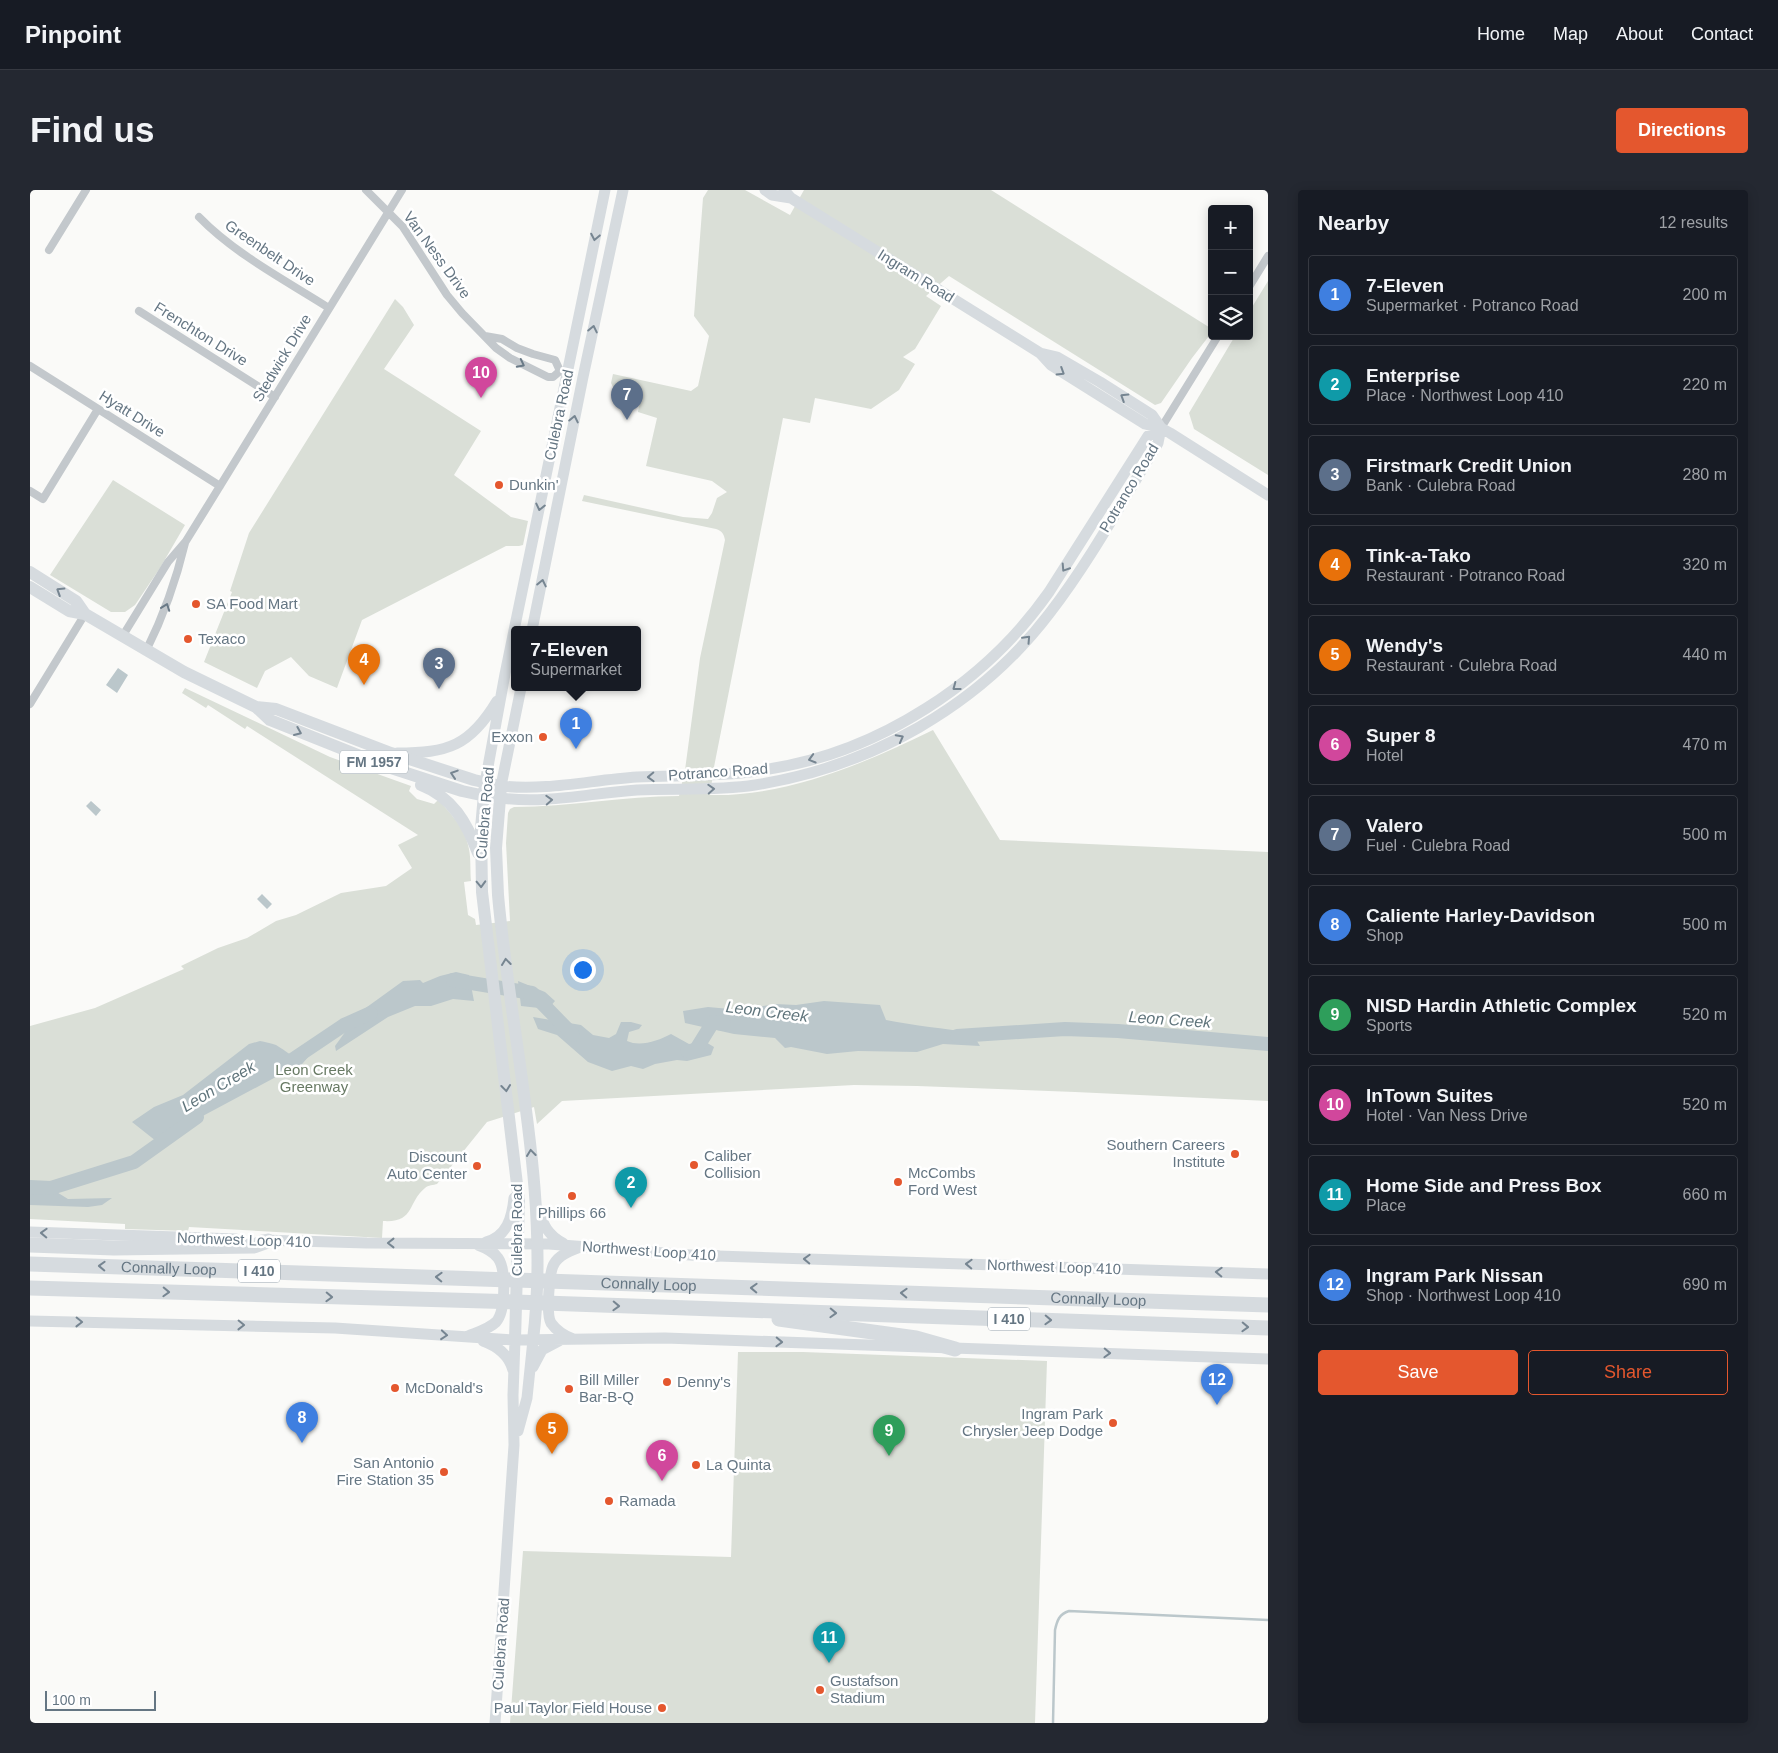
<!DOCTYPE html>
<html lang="en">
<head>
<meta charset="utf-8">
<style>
	:root { --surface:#171b24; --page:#242831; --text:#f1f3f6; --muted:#9ea1a6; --line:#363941; --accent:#e4572e }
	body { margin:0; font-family:Helvetica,sans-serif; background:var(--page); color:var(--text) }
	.controls { position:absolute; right:15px; top:15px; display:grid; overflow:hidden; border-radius:5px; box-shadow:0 2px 12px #0003 }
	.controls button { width:45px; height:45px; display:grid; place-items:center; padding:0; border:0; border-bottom:1px solid var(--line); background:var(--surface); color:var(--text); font:25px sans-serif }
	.scale { position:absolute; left:15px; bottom:12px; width:111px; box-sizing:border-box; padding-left:5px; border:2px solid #657683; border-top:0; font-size:14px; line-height:18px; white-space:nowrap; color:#657683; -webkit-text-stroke:4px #fff; paint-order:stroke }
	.you { position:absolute; left:552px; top:779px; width:18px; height:18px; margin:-12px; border:4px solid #fff; border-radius:50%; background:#1a73e8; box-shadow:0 0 0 8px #1a73e833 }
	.badge { display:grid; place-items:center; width:32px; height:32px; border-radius:50%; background:var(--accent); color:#fff; font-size:16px; font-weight:700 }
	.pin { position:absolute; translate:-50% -41px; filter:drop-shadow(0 1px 2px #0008) }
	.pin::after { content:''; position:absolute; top:26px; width:18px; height:15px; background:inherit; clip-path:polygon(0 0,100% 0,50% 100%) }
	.popup { position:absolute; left:481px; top:436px; width:130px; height:65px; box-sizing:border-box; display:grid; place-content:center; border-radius:5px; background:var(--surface); filter:drop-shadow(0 1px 4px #0005); font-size:16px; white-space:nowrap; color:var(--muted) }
	.popup b { font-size:19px; color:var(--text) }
	.popup::after { content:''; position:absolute; left:50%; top:100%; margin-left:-10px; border:10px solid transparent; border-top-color:var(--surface) }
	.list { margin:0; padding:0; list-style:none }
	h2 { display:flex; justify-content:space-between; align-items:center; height:65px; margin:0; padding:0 20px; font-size:21px }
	h2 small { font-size:16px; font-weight:400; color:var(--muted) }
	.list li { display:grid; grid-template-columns:32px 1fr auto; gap:15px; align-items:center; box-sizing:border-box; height:80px; margin:0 10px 10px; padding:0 10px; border:1px solid var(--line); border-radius:5px }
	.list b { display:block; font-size:19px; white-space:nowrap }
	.list p { margin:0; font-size:16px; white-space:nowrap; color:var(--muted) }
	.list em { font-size:16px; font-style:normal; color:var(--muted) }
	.actions { display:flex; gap:10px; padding:15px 20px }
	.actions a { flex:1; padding:11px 0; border:1px solid var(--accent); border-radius:5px; text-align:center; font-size:18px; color:var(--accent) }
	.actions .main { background:var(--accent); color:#fff }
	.icon { flex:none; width:28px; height:28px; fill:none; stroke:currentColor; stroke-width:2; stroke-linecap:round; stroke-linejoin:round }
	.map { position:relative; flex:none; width:1238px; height:1533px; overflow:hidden; border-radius:5px }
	header { display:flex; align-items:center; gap:30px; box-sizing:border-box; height:70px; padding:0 25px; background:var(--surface); border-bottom:1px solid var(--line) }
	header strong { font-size:24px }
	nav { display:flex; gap:28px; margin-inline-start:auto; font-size:18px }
	.intro { display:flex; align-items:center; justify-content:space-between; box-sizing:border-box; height:120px; padding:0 30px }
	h1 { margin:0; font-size:35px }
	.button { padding:12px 22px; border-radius:5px; background:var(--accent); color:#fff; font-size:18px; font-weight:700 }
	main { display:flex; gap:30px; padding:0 30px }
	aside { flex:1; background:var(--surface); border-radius:5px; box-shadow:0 2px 12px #0003 }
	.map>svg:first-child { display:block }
</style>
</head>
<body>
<header>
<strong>Pinpoint</strong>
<nav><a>Home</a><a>Map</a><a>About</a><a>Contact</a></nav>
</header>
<div class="intro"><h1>Find us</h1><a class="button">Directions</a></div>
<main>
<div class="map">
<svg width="1238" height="1533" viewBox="0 0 1238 1533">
	<rect width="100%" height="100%" fill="#fafaf8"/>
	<!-- green -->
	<path fill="#dadfd7" d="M678 0H715L760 25 774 0H961L1182 139V142L1162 168 1131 213 1125 215 919 86 896 106 911 116 885 159 873 167 885 174 869 200 841 219 785 208 780 233 753 228 684 577 680 605C756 607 836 573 903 540L970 650 1238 662V911L1045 902 887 896 824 895 532 911 507 934 504 917 457 932 407 994C404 995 398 995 395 998 377 1013 385 1033 353 1031L352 1048 159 1037 158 1041 95 1039V1034L0 1029V836L65 818 154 779 151 776 188 758 217 748 246 731 266 725 311 703 356 696 382 678 368 655 388 645 217 536 215 539 178 515 176 518 152 503 155 498 300 567 381 596 379 601 387 609 404 614 408 610C421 623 436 640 439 659 441 669 440 680 441 691L434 692 438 725 445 729 446 735 480 731 476 653 478 623 480 619 484 617C539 617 594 606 649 606L655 580 670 468 695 350C694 344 692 341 686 339L552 311 554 305 653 327 678 329 682 323 687 308 697 302 682 291 616 276 627 228 608 222 611 205 583 197 581 193 583 184 661 201 668 196 679 146 664 126 673 8Z
		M1238 91V285L1164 239 1159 223 1205 146H1219V122Z
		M365 109 373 117 384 135 354 179 451 241 424 285 481 327 498 331 493 355 489 356H476L332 430 307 498 279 486 261 467 235 481 227 498 174 472 202 402 200 401 219 343Z
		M83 290 155 335 130 378 105 415 95 422H81L20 385Z
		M708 1162H773L1017 1171 1005 1533H480L493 1361 701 1367Z"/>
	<!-- water -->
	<path fill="#bbc7cb" d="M88 478 98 485 87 503 76 495Z
		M61 611 71 620 66 626 56 616Z
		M232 704 242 714 237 719 227 709Z
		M426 782 439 785 444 811 423 809 401 816H385L358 827 306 861 305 856 326 827 337 817 373 791 390 790 393 793 410 786Z
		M488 791 515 802 525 811 518 819 491 816Z
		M794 811 850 815 856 830C885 836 914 838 942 843L950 856 913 854 887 862 828 861 797 864 761 857 755 858 745 848 704 844 655 833 653 821 678 817 711 820 745 814 766 815Z
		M503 827 551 835 563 845 579 848 586 844 591 832H601L612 835 609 839 599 842 597 851C610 857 628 851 641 844L659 854 674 851 684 857 681 865 657 871 647 870 625 874 613 879 601 876 582 881 558 872 527 845 508 839Z
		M230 851C235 852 241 853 246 855 260 863 260 869 279 866L267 880 257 879 244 888 126 951 102 932 124 917 153 905 219 854Z
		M0 991 17 996 38 1009 82 1008 72 1015 58 1017 0 1015Z"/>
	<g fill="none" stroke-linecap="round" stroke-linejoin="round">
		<!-- stream -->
		<path stroke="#bbc7cb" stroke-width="2.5" d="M1023 1533 1025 1440C1027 1431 1029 1424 1039 1421L1238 1430"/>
		<!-- river -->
		<path stroke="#bbc7cb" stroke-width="14" d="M423 790 502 803 543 845
			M927 846 1035 839 1088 841 1238 854
			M657 861H665L683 832 694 834
			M250 878 314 835 341 823
			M0 997 21 998 104 972 167 927"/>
		<!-- street -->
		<path stroke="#c3c8cc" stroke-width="8" d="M336 0 373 37 417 105 432 123 466 158 480 168 518 187H523L530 181
			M169 27C205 64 255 90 299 118
			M19 60 56 0
			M1219 97 1238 66
			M109 121 245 207
			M455 146 472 149 487 158 503 164 525 170 530 181
			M0 176 190 296
			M1131 238 1188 146
			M0 301 13 309 68 219
			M92 447 138 372 156 351 190 296 372 0
			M116 461C133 427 146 391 155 353
			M0 514 55 424"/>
		<!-- secondary -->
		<path stroke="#d6dbdf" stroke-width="11" d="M735 0 742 5 761 8
			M754 0 761 8 1010 163 1021 175 1115 234 1131 238 1140 243 1238 305
			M1010 163 1027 167 1070 192 1122 225 1131 238
			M502 440 553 187 593 0
			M491 498 471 596C517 601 561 590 607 587 651 585 694 587 739 579 849 562 955 493 1019 402L1118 246 1131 238
			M367 563C418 563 440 556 467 511
			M455 593 475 484 575 0
			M470 608C518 614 560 603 607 600 646 598 686 601 725 595 840 577 948 517 1019 424 1060 371 1093 310 1128 253L1131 238
			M508 1019C513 1035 518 1045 533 1053
			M0 1042 206 1049
			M232 1050 337 1053 519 1054 673 1066
			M456 1052C477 1046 482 1028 484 1008
			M687 1066 1238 1084
			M0 1131 305 1138 485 1150 635 1148 1238 1169
			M438 1146C448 1142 459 1139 466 1132 476 1121 476 1079 468 1068 463 1061 456 1058 448 1055
			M543 1149C535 1146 526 1140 521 1133 516 1125 519 1082 524 1074 529 1065 540 1061 550 1057
			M453 1151C467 1156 479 1165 483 1180
			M503 1177 512 1160 529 1151
			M488 1241 497 1208 503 1150
			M465 1533 484 1255 483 1205 485 1150"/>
		<!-- primary -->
		<path stroke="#d6dbdf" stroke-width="12" d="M0 382 46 411 55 424
			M0 397 39 421 55 424 154 482 226 517 240 530 358 577 432 601 460 607
			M226 517 246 519 361 563 444 590 471 596 466 658 468 705C481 852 521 1003 503 1150
			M455 593 451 638 452 702 489 1011 485 1150
			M391 595C422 607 437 633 448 663
			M673 1066H687"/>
		<!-- highway -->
		<g stroke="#d6dbdf" stroke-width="15">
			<path d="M0 1055 84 1058 224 1056 238 1051"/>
			<path id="s1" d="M0 1074 1238 1115"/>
			<path d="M0 1098 455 1111 1238 1138"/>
			<path d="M749 1129 886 1148 925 1159"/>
		</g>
	</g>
	<!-- one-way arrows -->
	<defs><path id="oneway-chevron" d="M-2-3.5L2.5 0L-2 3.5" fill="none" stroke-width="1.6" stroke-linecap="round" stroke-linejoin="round" transform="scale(1.25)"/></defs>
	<g stroke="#768591">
		<use href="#oneway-chevron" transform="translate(565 47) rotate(101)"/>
		<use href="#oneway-chevron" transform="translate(563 139) rotate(-78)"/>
		<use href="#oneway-chevron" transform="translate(1031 182) rotate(32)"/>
		<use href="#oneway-chevron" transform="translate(1094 207) rotate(-148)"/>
		<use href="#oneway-chevron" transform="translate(544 229) rotate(-78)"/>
		<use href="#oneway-chevron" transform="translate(510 317) rotate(103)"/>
		<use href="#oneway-chevron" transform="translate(1035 378) rotate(123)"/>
		<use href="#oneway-chevron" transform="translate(512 393) rotate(-78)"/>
		<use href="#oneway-chevron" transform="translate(30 401) rotate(-148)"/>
		<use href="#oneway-chevron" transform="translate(997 449) rotate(-47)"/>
		<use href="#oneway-chevron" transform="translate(926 497) rotate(143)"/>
		<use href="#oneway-chevron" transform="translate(268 542) rotate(23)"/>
		<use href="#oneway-chevron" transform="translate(870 548) rotate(-28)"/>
		<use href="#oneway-chevron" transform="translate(782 569) rotate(164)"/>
		<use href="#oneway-chevron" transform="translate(424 584) rotate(-162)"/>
		<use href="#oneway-chevron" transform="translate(621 587) rotate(178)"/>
		<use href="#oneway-chevron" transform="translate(681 599) rotate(-3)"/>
		<use href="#oneway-chevron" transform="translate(519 610) rotate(-3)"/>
		<use href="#oneway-chevron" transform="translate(451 694) rotate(88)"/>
		<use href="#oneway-chevron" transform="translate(476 772) rotate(-97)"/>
		<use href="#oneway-chevron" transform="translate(476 898) rotate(83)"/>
		<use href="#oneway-chevron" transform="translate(501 963) rotate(-97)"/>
		<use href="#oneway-chevron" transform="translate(14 1043) rotate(-178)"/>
		<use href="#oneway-chevron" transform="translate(361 1053) rotate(-180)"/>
		<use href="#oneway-chevron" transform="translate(777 1069) rotate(-178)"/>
		<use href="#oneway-chevron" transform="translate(939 1074) rotate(-178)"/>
		<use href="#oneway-chevron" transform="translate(72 1076) rotate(-178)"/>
		<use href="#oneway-chevron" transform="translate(1189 1082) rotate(-178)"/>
		<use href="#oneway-chevron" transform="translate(409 1087) rotate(-178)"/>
		<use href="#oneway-chevron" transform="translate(724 1098) rotate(-178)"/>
		<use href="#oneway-chevron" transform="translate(136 1102) rotate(2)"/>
		<use href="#oneway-chevron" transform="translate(874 1103) rotate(-178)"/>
		<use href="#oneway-chevron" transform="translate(299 1107) rotate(2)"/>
		<use href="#oneway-chevron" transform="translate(586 1116) rotate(2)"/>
		<use href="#oneway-chevron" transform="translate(803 1123) rotate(2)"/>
		<use href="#oneway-chevron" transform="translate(1018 1130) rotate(2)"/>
		<use href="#oneway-chevron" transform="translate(49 1132) rotate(1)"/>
		<use href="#oneway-chevron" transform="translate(211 1135) rotate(1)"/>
		<use href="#oneway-chevron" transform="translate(1215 1137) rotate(2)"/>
		<use href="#oneway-chevron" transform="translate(414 1145) rotate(5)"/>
		<use href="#oneway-chevron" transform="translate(749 1152) rotate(2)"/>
		<use href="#oneway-chevron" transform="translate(1077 1163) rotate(2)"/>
	</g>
	<g stroke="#6a7a87">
		<use href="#oneway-chevron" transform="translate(491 174) rotate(27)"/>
		<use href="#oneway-chevron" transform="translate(136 417) rotate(-70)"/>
	</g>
	<!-- markers -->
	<g fill="#e4572e" stroke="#fff" stroke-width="2">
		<circle cx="469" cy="295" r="5"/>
		<circle cx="166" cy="414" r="5"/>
		<circle cx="158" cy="449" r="5"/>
		<circle cx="513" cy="547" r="5"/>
		<circle cx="1205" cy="964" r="5"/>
		<circle cx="664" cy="975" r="5"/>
		<circle cx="447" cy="976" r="5"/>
		<circle cx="868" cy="992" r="5"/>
		<circle cx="542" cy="1006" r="5"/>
		<circle cx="637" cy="1192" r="5"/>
		<circle cx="365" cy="1198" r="5"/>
		<circle cx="539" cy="1199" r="5"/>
		<circle cx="1083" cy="1233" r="5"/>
		<circle cx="666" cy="1275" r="5"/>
		<circle cx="414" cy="1282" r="5"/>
		<circle cx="579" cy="1311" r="5"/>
		<circle cx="790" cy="1500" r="5"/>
		<circle cx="632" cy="1518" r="5"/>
	</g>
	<g text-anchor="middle" stroke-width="5" stroke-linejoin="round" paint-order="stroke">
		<!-- shield labels -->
		<g fill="#fff" stroke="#939fa8" stroke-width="1">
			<rect x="310" y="560.5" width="68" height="23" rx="4"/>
			<rect x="208" y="1069.5" width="42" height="23" rx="4"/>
			<rect x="958" y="1117.5" width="42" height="23" rx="4"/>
		</g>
		<g font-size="14" font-weight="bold" fill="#657683">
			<text x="344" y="577">FM 1957</text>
			<text x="229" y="1086">I 410</text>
			<text x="979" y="1134">I 410</text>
		</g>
		<!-- street labels -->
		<g font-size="15" fill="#657683" stroke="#fff">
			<text transform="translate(240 63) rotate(34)" y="5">Greenbelt Drive</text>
			<text transform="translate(407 65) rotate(54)" y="5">Van Ness Drive</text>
			<text transform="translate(886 86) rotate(32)" y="5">Ingram Road</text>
			<text transform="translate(171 144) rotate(32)" y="5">Frenchton Drive</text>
			<text transform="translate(252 168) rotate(-59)" y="5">Stedwick Drive</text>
			<text transform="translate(102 224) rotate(32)" y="5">Hyatt Drive</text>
			<text transform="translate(529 225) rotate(-78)" y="5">Culebra Road</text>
			<text transform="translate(1099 298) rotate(-59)" y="5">Potranco Road</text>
			<text transform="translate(688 582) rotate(-4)" y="5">Potranco Road</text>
			<text transform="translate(455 623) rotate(-85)" y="5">Culebra Road</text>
			<text transform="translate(487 1040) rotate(-90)" y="5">Culebra Road</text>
			<text transform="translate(214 1050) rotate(2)" y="5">Northwest Loop 410</text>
			<text transform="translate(619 1061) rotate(4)" y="5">Northwest Loop 410</text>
			<text transform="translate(1024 1077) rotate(2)" y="5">Northwest Loop 410</text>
			<text dy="5" stroke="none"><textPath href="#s1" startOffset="139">Connally Loop</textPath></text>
			<text dy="5" stroke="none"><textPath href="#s1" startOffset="619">Connally Loop</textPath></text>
			<text dy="5" stroke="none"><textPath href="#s1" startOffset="1069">Connally Loop</textPath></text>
			<text transform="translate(471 1454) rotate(-86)" y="5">Culebra Road</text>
		</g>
		<!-- poi labels -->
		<g font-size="15" fill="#657683" stroke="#fff" text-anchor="start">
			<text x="479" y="300">Dunkin'</text>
			<text x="176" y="419">SA Food Mart</text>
			<text x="168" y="454">Texaco</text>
			<text x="503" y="552" text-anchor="end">Exxon</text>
			<text x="1195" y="960" text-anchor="end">Southern Careers<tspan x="1195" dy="17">Institute</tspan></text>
			<text x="674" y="971">Caliber<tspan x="674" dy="17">Collision</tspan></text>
			<text x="437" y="972" text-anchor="end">Discount<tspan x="437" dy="17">Auto Center</tspan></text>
			<text x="878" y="988">McCombs<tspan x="878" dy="17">Ford West</tspan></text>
			<text x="542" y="1028" text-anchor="middle">Phillips 66</text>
			<text x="549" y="1195">Bill Miller<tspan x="549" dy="17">Bar-B-Q</tspan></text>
			<text x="647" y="1197">Denny's</text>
			<text x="375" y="1203">McDonald's</text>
			<text x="1073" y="1229" text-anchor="end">Ingram Park<tspan x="1073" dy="17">Chrysler Jeep Dodge</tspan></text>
			<text x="404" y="1278" text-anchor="end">San Antonio<tspan x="404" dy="17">Fire Station 35</tspan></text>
			<text x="676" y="1280">La Quinta</text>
			<text x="589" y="1316">Ramada</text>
			<text x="800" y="1496">Gustafson<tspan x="800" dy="17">Stadium</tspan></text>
			<text x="622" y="1523" text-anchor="end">Paul Taylor Field House</text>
		</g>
		<!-- park labels -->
		<g font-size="15" fill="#687a64" stroke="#fff">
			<text x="284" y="885">Leon Creek<tspan x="284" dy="17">Greenway</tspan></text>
		</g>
		<!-- water labels -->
		<g font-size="16" font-style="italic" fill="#60757c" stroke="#fff">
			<text transform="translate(737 821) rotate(7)" y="6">Leon Creek</text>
			<text transform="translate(1140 829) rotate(4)" y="6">Leon Creek</text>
			<text transform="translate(188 896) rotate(-31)" y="6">Leon Creek</text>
		</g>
	</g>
</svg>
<div class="controls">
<button>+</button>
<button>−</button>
<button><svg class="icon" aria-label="layers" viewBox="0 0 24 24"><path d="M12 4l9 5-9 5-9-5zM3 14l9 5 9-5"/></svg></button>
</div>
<div class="scale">100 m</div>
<div class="you"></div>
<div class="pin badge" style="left:546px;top:559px;background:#3f7fe0">1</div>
<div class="popup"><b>7-Eleven</b>Supermarket</div>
<div class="pin badge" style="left:601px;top:1018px;background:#0f9aa8">2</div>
<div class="pin badge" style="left:409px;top:499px;background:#5c6f8a">3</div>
<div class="pin badge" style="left:334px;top:495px;background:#e8710a">4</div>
<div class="pin badge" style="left:522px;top:1264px;background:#e8710a">5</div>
<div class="pin badge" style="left:632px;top:1291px;background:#d1479c">6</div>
<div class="pin badge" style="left:597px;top:230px;background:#5c6f8a">7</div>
<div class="pin badge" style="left:272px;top:1253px;background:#3f7fe0">8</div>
<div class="pin badge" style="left:859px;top:1266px;background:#2e9e5b">9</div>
<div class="pin badge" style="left:451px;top:208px;background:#d1479c">10</div>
<div class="pin badge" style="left:799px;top:1473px;background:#0f9aa8">11</div>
<div class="pin badge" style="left:1187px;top:1215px;background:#3f7fe0">12</div>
</div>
<aside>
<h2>Nearby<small>12 results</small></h2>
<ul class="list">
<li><span class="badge" style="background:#3f7fe0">1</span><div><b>7-Eleven</b><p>Supermarket · Potranco Road</p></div><em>200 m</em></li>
<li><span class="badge" style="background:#0f9aa8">2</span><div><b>Enterprise</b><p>Place · Northwest Loop 410</p></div><em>220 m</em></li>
<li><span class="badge" style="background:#5c6f8a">3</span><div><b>Firstmark Credit Union</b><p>Bank · Culebra Road</p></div><em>280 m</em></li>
<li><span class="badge" style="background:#e8710a">4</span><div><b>Tink-a-Tako</b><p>Restaurant · Potranco Road</p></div><em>320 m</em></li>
<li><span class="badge" style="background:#e8710a">5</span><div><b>Wendy's</b><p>Restaurant · Culebra Road</p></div><em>440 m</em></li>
<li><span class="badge" style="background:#d1479c">6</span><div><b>Super 8</b><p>Hotel</p></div><em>470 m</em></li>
<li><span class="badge" style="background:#5c6f8a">7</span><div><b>Valero</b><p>Fuel · Culebra Road</p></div><em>500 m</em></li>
<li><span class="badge" style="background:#3f7fe0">8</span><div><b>Caliente Harley-Davidson</b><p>Shop</p></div><em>500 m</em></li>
<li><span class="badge" style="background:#2e9e5b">9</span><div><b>NISD Hardin Athletic Complex</b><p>Sports</p></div><em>520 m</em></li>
<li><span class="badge" style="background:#d1479c">10</span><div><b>InTown Suites</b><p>Hotel · Van Ness Drive</p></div><em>520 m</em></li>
<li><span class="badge" style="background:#0f9aa8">11</span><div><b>Home Side and Press Box</b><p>Place</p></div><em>660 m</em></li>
<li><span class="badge" style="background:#3f7fe0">12</span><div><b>Ingram Park Nissan</b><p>Shop · Northwest Loop 410</p></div><em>690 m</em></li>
</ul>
<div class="actions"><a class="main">Save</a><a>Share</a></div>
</aside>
</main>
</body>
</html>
